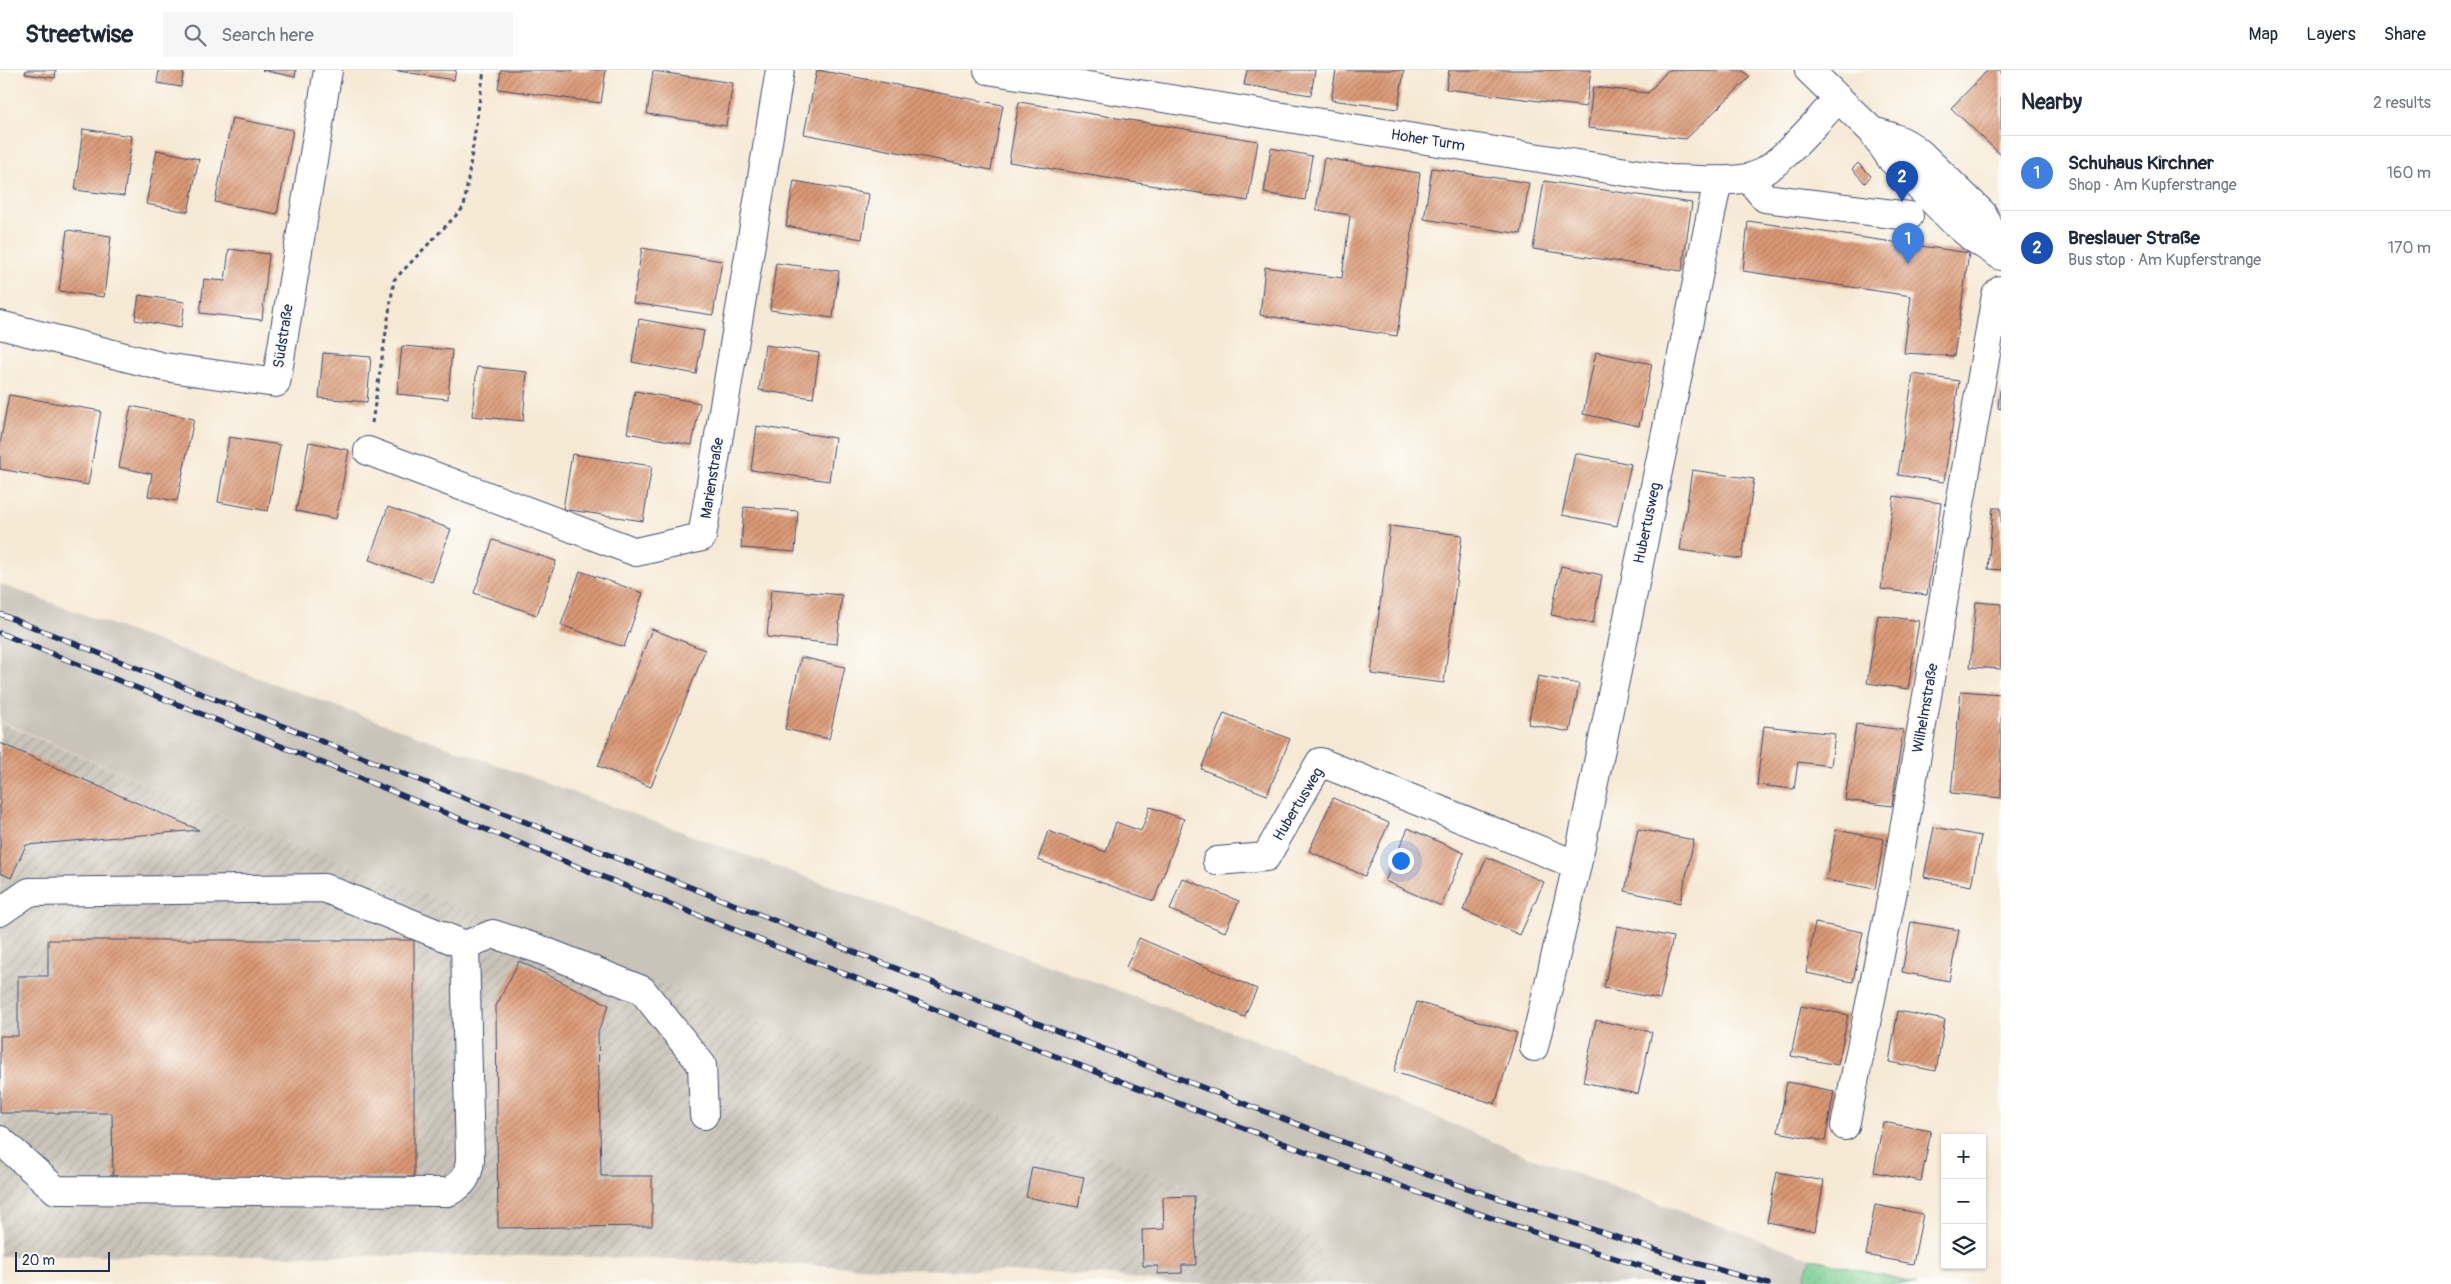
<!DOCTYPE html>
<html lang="en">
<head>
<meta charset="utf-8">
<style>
	:root { --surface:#fff; --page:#f6f6f7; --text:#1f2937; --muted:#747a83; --line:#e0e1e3; --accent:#c8321e }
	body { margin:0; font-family:Pangolin,sans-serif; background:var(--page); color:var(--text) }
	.controls { position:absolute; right:15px; bottom:15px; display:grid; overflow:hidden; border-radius:0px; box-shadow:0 1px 4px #0004 }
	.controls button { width:45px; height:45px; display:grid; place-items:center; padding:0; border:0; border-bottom:1px solid var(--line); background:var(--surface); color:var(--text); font:25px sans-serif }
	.scale { position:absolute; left:15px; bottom:12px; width:95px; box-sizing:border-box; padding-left:5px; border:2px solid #1b2f5e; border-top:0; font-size:14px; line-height:18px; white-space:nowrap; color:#1b2f5e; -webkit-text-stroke:4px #fdfcf7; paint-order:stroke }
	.you { position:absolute; left:1400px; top:790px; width:18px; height:18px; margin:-12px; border:4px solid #fff; border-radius:50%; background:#1a73e8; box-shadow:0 0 0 8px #1a73e833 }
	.badge { display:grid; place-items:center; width:32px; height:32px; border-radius:50%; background:var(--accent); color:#fff; font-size:16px; font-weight:700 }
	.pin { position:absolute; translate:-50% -41px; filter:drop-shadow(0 1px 2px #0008) }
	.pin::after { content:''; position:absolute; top:26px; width:18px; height:15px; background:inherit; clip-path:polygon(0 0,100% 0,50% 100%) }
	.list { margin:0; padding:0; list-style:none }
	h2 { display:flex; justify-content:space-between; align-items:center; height:65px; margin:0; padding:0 20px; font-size:21px }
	h2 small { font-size:16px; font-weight:400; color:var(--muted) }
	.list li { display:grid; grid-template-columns:32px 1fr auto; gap:15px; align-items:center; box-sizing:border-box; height:75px; padding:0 20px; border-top:1px solid var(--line) }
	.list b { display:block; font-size:19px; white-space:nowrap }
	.list p { margin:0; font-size:16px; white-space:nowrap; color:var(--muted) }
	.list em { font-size:16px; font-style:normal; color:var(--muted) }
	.icon { flex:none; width:28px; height:28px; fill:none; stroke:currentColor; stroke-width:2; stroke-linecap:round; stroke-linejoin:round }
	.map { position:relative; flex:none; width:2001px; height:1214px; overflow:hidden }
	header { display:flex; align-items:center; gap:30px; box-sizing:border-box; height:70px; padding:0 25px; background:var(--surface); border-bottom:1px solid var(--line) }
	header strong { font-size:24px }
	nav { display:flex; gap:28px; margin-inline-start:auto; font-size:18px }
	.search { width:350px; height:45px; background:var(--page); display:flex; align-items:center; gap:12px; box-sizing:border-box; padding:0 18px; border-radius:0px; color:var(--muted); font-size:19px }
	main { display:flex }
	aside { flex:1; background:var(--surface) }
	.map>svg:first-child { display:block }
</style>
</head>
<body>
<header>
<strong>Streetwise</strong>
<div class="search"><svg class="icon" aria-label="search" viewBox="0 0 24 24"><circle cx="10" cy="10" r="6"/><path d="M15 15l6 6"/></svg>Search here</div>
<nav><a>Map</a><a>Layers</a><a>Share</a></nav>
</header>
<main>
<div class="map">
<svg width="2001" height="1214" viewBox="0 0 2001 1214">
	<defs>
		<pattern id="industrial-furrows" width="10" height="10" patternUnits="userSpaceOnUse" patternTransform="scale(1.25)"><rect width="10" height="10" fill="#c9c3b8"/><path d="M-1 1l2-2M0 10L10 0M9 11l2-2" fill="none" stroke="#aca8a1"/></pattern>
		<pattern id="grass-dots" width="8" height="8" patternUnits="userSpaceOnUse" patternTransform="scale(1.25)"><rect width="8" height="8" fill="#79cd90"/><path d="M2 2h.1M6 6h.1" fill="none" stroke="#68b07f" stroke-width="1.8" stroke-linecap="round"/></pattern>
		<pattern id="building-hatch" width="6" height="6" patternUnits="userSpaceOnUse" patternTransform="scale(1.25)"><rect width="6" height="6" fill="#da9873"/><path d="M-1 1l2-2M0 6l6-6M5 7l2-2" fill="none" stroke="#b07c62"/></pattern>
	</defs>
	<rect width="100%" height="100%" fill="#fdfcf7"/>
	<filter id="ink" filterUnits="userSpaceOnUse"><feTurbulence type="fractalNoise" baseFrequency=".02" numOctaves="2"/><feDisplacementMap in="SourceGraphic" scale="10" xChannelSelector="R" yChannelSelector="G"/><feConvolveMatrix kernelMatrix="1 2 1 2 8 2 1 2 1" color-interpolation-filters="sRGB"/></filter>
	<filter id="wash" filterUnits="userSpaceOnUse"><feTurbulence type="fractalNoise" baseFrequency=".0096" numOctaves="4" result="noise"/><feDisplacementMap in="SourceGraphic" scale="20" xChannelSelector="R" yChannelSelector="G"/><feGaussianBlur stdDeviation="1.12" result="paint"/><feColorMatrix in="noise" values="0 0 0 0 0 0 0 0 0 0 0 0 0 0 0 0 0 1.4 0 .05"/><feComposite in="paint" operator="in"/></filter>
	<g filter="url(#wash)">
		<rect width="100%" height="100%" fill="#f5e9d4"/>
		<!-- industrial -->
		<path fill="url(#industrial-furrows)" d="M0 652 239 753 575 880 1315 1167 1333 1212 907 1199 571 1186H0Z"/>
		<!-- railway -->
		<path fill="#c9c3b8" d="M0 514 1279 979 1524 1085 1811 1188 1806 1207 1833 1214H1179L1104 1205 1333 1211 1315 1167 575 880 239 753 0 651Z"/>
		<!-- grass -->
		<path fill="url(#grass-dots)" stroke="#4a7e77" d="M1811 1188 1917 1214H1833L1805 1207Z"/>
		<g id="blocks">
			<!-- building -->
			<path fill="url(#building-hatch)" d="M26 0H56L55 8 25 4Z
				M159 0H184L181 17 157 13Z
				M262 0H296L295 7Z
				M392 0H456L454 10Z
				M501 0H606L601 33 498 19Z
				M817 0 1003 35 991 100 804 64Z
				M1247 0H1315L1311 25 1244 15Z
				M1336 0H1404L1398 39 1331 30Z
				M1449 0H1591L1586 37 1446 19Z
				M1668 0H1742L1750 7 1686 69 1588 58 1593 17 1648 23Z
				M1988 0H2001V85L1951 38Z
				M653 1 733 13 726 56 647 44Z
				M1019 32 1258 71 1248 131 1009 92Z
				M232 48 293 60 277 144 215 132Z
				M83 59 132 66 124 126 75 120Z
				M1271 78 1312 86 1305 130 1264 123Z
				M157 80 199 89 188 142 146 134Z
				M1324 88 1420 103 1397 266 1260 245 1265 197 1342 208 1350 145 1316 140Z
				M1858 93 1871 106 1865 113 1852 99Z
				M1432 98 1529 113 1521 164 1424 149Z
				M794 111 869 124 862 169 786 156Z
				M1544 111 1692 133 1682 201 1533 179Z
				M1748 151 1969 183 1954 286 1904 283 1911 226 1743 201Z
				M67 160 111 166 104 227 59 221Z
				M642 178 722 191 713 245 633 233Z
				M229 179 269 184 262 250 200 243 204 209 225 211Z
				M776 193 839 201 833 248 770 240Z
				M139 225 185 232 181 258 135 250Z
				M639 249 704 261 696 304 632 292Z
				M765 275 819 283 813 328 759 320Z
				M402 276 452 280 448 329 397 324Z
				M1596 282 1652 294 1639 356 1583 344Z
				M323 283 371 287 367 332 319 328Z
				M477 297 527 302 523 351 472 346Z
				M1913 304 1959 311 1944 412 1898 405Z
				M2000 320H2001V339L1998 338Z
				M635 321 700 333 692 375 627 363Z
				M9 325 101 341 88 415 0 399V374Z
				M131 336 194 349 177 431 148 426 152 404 119 397Z
				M757 356 835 368 829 411 751 400Z
				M229 367 280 375 268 441 218 432Z
				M309 372 349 380 336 449 296 441Z
				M1575 383 1631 394 1617 456 1562 445Z
				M572 384 652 396 643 451 563 439Z
				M1692 400 1754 409 1742 489 1680 480Z
				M1894 426 1941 433 1927 525 1881 519Z
				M388 437 451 459 432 512 369 490Z
				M744 437 798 441 795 482 741 478Z
				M1993 438H2001V500L1988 499Z
				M1390 456 1462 465 1444 613 1371 604Z
				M493 470 556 491 537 545 474 523Z
				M1561 496 1602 505 1593 553 1551 545Z
				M580 501 643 523 624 577 561 555Z
				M771 519 842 525 837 574 767 567Z
				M1976 532 2001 534V599L1970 597Z
				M1878 545 1919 551 1908 619 1867 613Z
				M652 559 705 580 651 717 598 696Z
				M801 587 845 597 829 669 785 659Z
				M1538 606 1579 614 1570 662 1528 654Z
				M1961 621 2001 624V728L1951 723Z
				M1224 643 1290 669 1267 725 1201 699Z
				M1856 654 1903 660 1892 736 1845 730Z
				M1764 656 1835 664 1831 696 1798 692 1794 719 1757 715Z
				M0 673 199 760 26 775 11 808 0 803Z
				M1333 728 1389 753 1365 806 1309 781Z
				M1150 737 1184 749 1154 831 1038 790 1048 761 1106 782 1116 752 1141 761Z
				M1934 757 1981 766 1971 816 1924 807Z
				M1408 758 1464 783 1441 836 1385 811Z
				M1638 759 1694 770 1680 833 1625 821Z
				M1836 760 1884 769 1875 819 1826 810Z
				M1487 787 1544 812 1520 865 1463 840Z
				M1182 808 1239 831 1225 862 1170 840Z
				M1911 852 1959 860 1949 911 1902 902Z
				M1815 853 1863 862 1853 912 1806 903Z
				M1617 856 1673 867 1660 929 1604 918Z
				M1139 868 1257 919 1244 947 1126 897Z
				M48 870H414V1107L113 1108 112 1043H0V966H18V906H48Z
				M519 891 609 935 598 962 601 1106H652V1156L498 1158 496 936Z
				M1417 932 1517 963 1495 1034 1394 1002Z
				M1801 936 1848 945 1838 995 1791 986Z
				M1898 941 1945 950 1936 1001 1889 992Z
				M1596 950 1652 962 1638 1024 1583 1012Z
				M1787 1012 1834 1021 1825 1071 1778 1062Z
				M1883 1052 1931 1061 1921 1111 1874 1102Z
				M1032 1097 1084 1107 1078 1137 1026 1127Z
				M1777 1102 1824 1111 1815 1161 1767 1152Z
				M1194 1126 1196 1195H1182V1203L1158 1204V1196H1143L1142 1160 1164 1159 1163 1127Z
				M1875 1135 1923 1144 1913 1194 1866 1185Z"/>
		</g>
	</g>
	<g filter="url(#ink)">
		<use href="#blocks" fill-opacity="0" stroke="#3c4b70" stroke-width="1"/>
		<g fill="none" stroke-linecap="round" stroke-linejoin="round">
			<!-- minor casing -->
			<g stroke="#3c4b70" stroke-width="30">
				<path id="minor" d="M988 0 1671 109C1696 109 1723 113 1747 108 1776 103 1817 50 1838 29
					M1809 0 1872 61 1892 90 1953 151 1973 168 2001 186
					M1872 61C1891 66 1905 70 1920 83L1983 144 2001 183
					M1748 108 1765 128 1909 146
					M0 255 164 297 276 313 328 0
					M368 381 636 482 702 467 780 0
					M1217 791 1266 787 1320 692 1577 795
					M0 842 29 822 324 818 465 875 470 1090C468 1107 464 1114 448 1122L56 1120 0 1070
					M465 875 493 864 539 879 642 920 702 995 704 1045
					M1534 977 1577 795 1718 110
					M1845 1056 1896 806 1996 225 2001 220"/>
			</g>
			<!-- path -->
			<path stroke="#3c4b70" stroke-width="3" stroke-dasharray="4 4" stroke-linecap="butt" d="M372 353 394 210 464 137 484 0"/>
			<!-- minor -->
			<use href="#minor" stroke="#fff" stroke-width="28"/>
			<!-- rail casing -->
			<g stroke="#1b2f5e" stroke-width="5.5">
				<path id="rail" d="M0 544 854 882 1428 1105 1689 1191 1768 1214
					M0 563C354 704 706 852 1063 989 1273 1070 1484 1152 1702 1214"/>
			</g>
			<!-- rail -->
			<use href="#rail" stroke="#fdfcf7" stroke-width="4" stroke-dasharray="11" stroke-linecap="butt"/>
		</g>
	</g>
	<g text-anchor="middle" stroke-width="4" stroke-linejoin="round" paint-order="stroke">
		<!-- street labels -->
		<g font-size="15" fill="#1b2f5e" stroke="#fdfcf7">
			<text transform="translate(1428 70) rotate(9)" y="5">Hoher Turm</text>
			<text transform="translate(283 266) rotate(-81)" y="5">Südstraße</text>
			<text transform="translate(712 408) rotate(-81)" y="5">Marienstraße</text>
			<text transform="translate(1647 453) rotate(-78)" y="5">Hubertusweg</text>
			<text transform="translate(1925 638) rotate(-80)" y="5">Wilhelmstraße</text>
			<text transform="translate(1298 734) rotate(-59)" y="5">Hubertusweg</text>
		</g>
	</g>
</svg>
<div class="controls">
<button>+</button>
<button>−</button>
<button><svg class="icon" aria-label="layers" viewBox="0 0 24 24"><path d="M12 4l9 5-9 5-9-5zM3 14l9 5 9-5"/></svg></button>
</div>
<div class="scale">20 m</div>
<div class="you"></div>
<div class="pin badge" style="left:1908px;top:194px;background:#3f7fe0">1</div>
<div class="pin badge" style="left:1902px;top:132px;background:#1a4fb4">2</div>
</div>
<aside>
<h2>Nearby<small>2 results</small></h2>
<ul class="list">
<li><span class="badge" style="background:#3f7fe0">1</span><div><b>Schuhaus Kirchner</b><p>Shop · Am Kupferstrange</p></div><em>160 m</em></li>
<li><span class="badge" style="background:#1a4fb4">2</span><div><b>Breslauer Straße</b><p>Bus stop · Am Kupferstrange</p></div><em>170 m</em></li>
</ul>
</aside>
</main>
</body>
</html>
